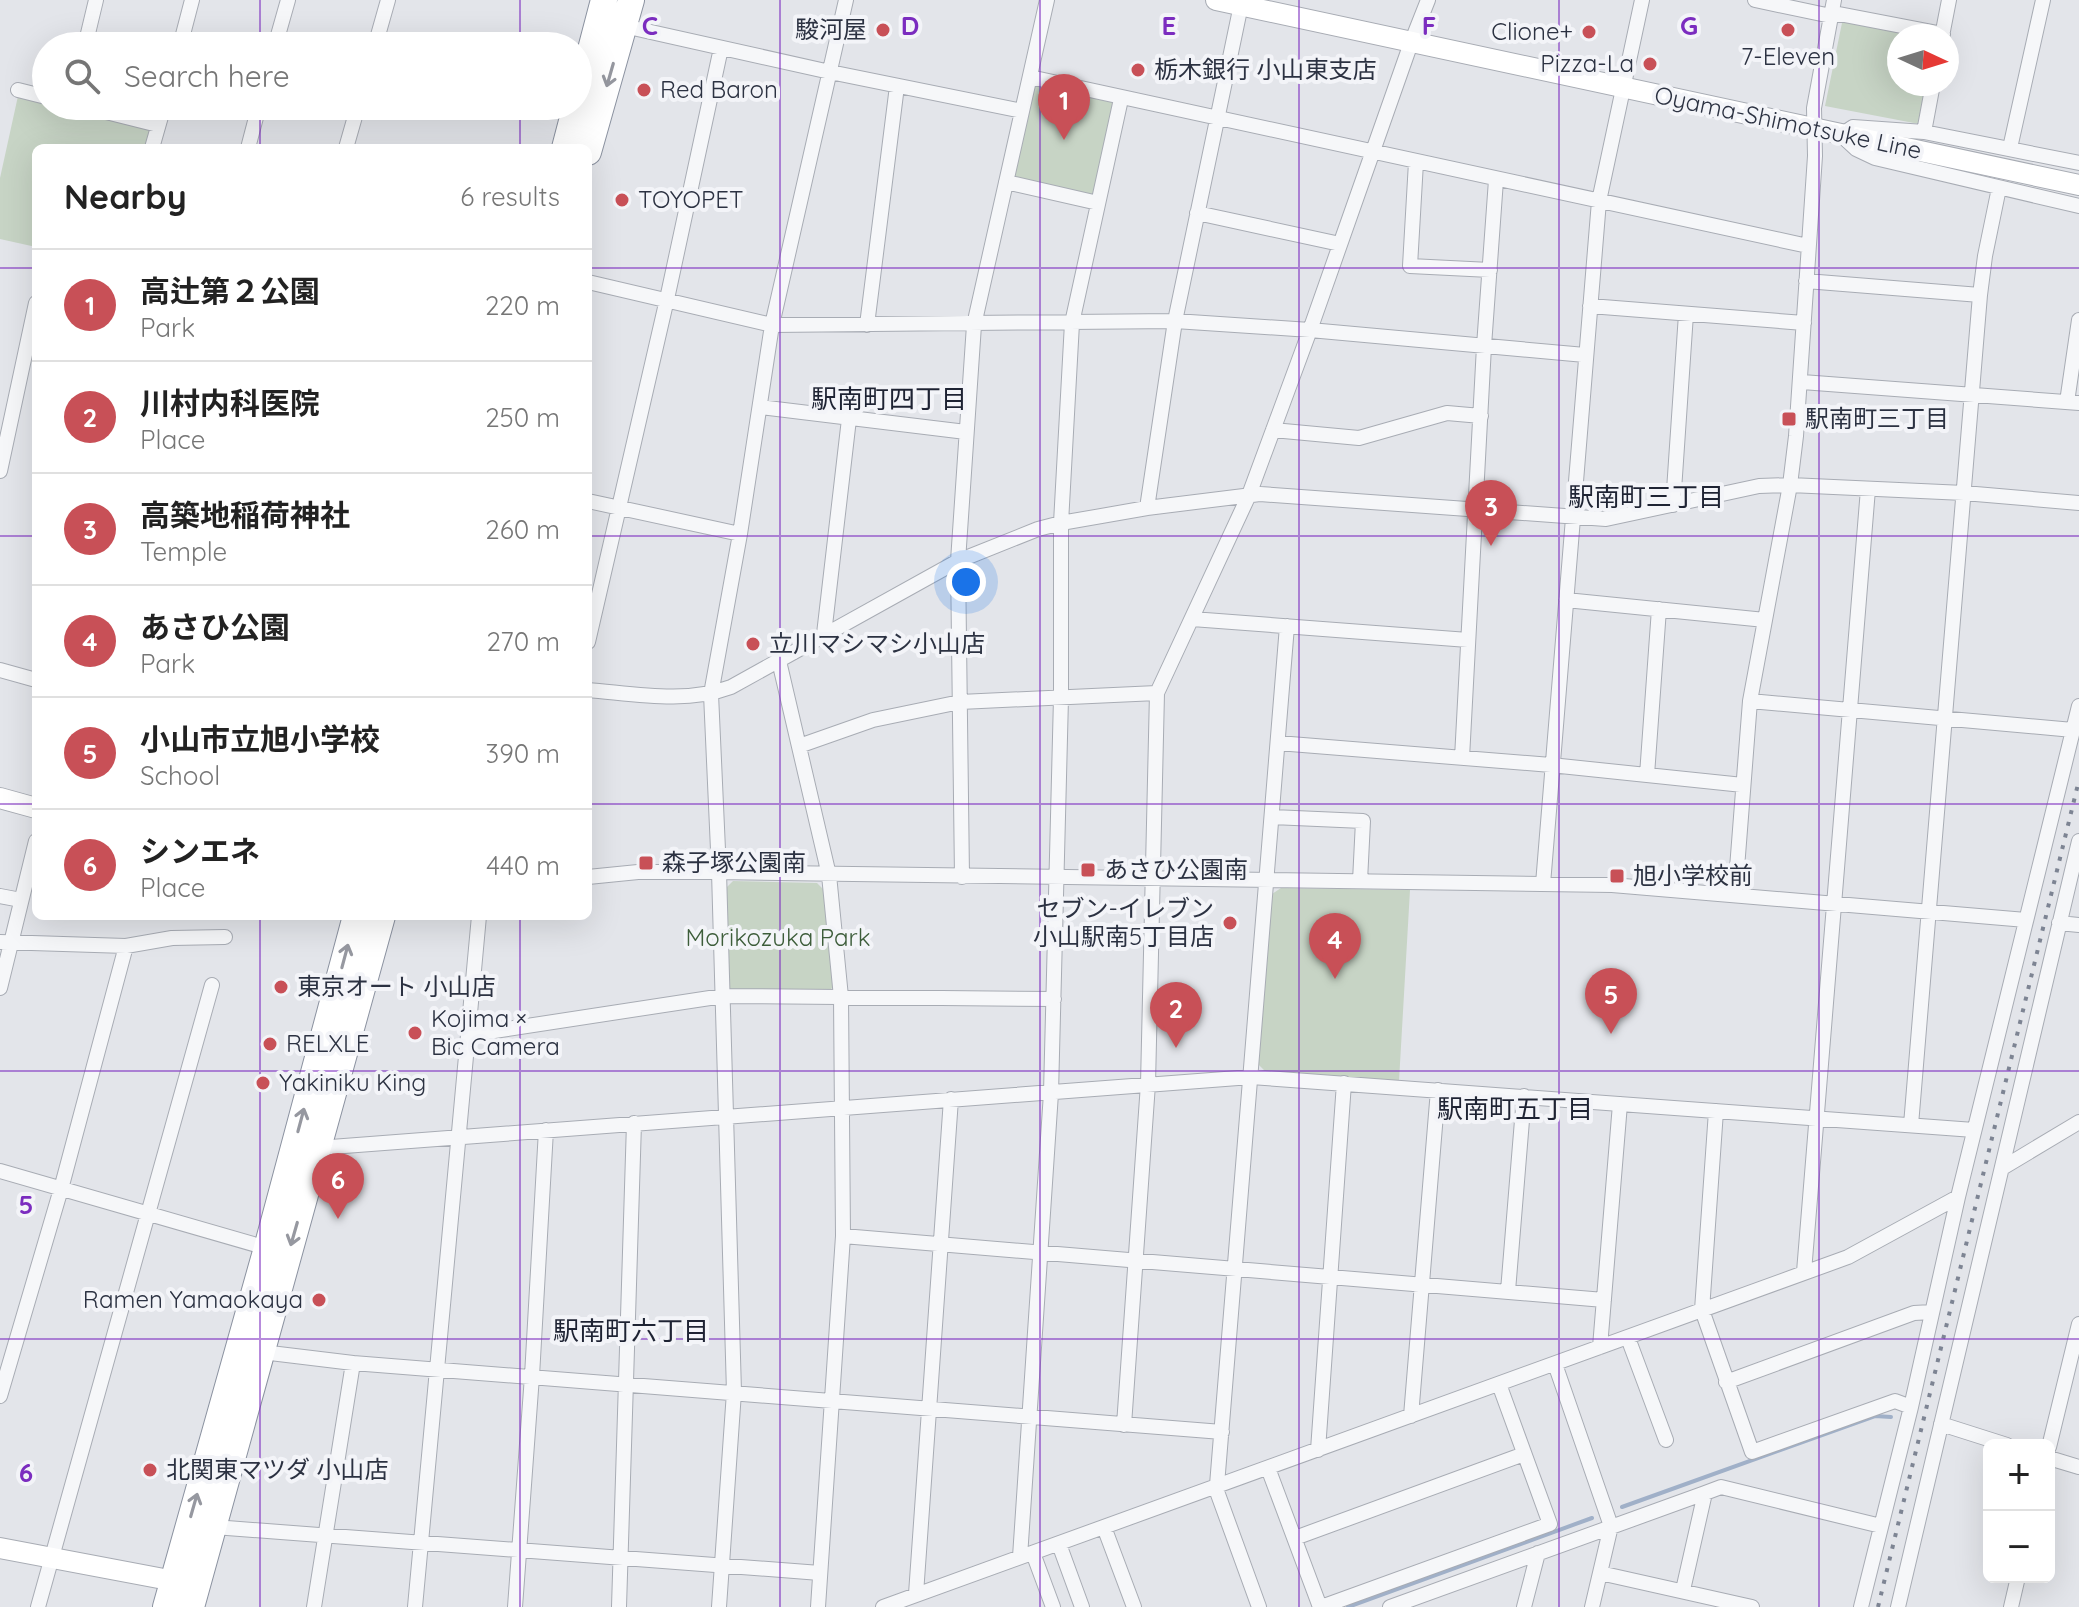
<!DOCTYPE html>
<html lang="en">
<head>
<meta charset="utf-8">
<style>
	:root { --surface:#fff; --page:#f6f6f6; --text:#222; --muted:#767676; --line:#e0e0e0; --accent:#c85057 }
	body { margin:0; font-family:Quicksand,"Noto Sans JP",sans-serif; background:var(--page); color:var(--text) }
	.controls { position:absolute; right:24px; bottom:24px; display:grid; overflow:hidden; border-radius:12px; box-shadow:0 8px 32px #0002 }
	.controls button { width:72px; height:72px; display:grid; place-items:center; padding:0; border:0; border-bottom:2px solid var(--line); background:var(--surface); color:var(--text); font:40px sans-serif }
	.compass { position:absolute; left:1887px; top:24px; width:72px; height:72px; border-radius:50%; background:var(--surface); box-shadow:0 8px 32px #0002; rotate:94deg }
	.you { position:absolute; left:966px; top:582px; width:28px; height:28px; margin:-20px; border:6px solid #fff; border-radius:50%; background:#1a73e8; box-shadow:0 0 0 12px #1a73e833 }
	.badge { display:grid; place-items:center; width:52px; height:52px; border-radius:50%; background:var(--accent); color:#fff; font-size:26px; font-weight:700 }
	.pin { position:absolute; translate:-50% -66px; filter:drop-shadow(0 2px 4px #0008) }
	.pin::after { content:''; position:absolute; top:42px; width:28px; height:24px; background:inherit; clip-path:polygon(0 0,100% 0,50% 100%) }
	.list { margin:0; padding:0; list-style:none }
	h2 { display:flex; justify-content:space-between; align-items:center; height:104px; margin:0; padding:0 32px; font-size:34px }
	h2 small { font-size:26px; font-weight:400; color:var(--muted) }
	.list li { display:grid; grid-template-columns:52px 1fr auto; gap:24px; align-items:center; box-sizing:border-box; height:112px; padding:0 32px; border-top:2px solid var(--line) }
	.list b { display:block; font-size:30px; white-space:nowrap }
	.list p { margin:0; font-size:26px; white-space:nowrap; color:var(--muted) }
	.list em { font-size:26px; font-style:normal; color:var(--muted) }
	.icon { flex:none; width:44px; height:44px; fill:none; stroke:currentColor; stroke-width:2; stroke-linecap:round; stroke-linejoin:round }
	.map { position:relative; flex:none; width:2079px; height:1607px; overflow:hidden }
	.search { position:absolute; background:var(--surface); box-shadow:0 8px 32px #0002; left:32px; top:32px; width:560px; height:88px; display:flex; align-items:center; gap:20px; box-sizing:border-box; padding:0 28px; border-radius:44px; color:var(--muted); font-size:30px }
	.panel { position:absolute; background:var(--surface); box-shadow:0 8px 32px #0002; left:32px; top:144px; width:560px; height:776px; border-radius:12px }
	.map>svg:first-child { display:block }
</style>
</head>
<body>
<div class="map">
<svg width="2079" height="1607" viewBox="0 0 2079 1607">
	<rect width="100%" height="100%" fill="#e3e5ea"/>
	<!-- green -->
	<path fill="#c7d4c5" d="M1843 18 1926 36H1899V84H1927L1919 124 1825 106Z
		M1031 80 1118 100 1096 201 1009 180Z
		M18 96 46 103V106H58L150 129 145 148H36V247L0 239V178Z
		M733 881 817 883 824 890 833 986 830 991H732L728 987 725 889Z
		M1281 888 1410 890 1399 1081 1265 1071 1258 1064 1272 894Z"/>
	<g fill="none" stroke-linecap="round" stroke-linejoin="round">
		<!-- stream -->
		<path stroke="#a0b0c8" stroke-width="4" d="M1622 1507 1875 1416 1891 1417
			M1348 1607 1592 1518"/>
		<!-- street casing -->
		<g stroke="#a8acb4" stroke-width="16">
			<path id="street" d="M1755 0 1831 16 1839 14 1943 34
				M624 26 830 72 1022 111
				M1942 36 1949 0
				M85 46 96 0
				M180 46 192 0
				M275 46 288 0
				M375 46 388 0
				M1030 77 1808 246
				M18 90 46 97
				M82 106 158 125
				M1924 132 1933 84
				M152 148 164 106
				M248 148 259 106
				M346 148 358 106
				M2010 148 2043 0
				M1416 162 1410 266 1490 270
				M2079 163 1924 132 1853 127 1841 135 1856 149 1875 158 2079 206
				M1006 182 1098 203
				M1197 213 1340 244
				M1806 281 1980 295
				M588 282 772 325 1175 321 1310 330 1585 355
				M1590 306 1804 323
				M867 325 897 86
				M1802 382 2079 403
				M2067 402 2079 320
				M760 407 966 432
				M1273 430 1359 438 1447 413 1481 416
				M0 471 36 303
				M588 501 740 534
				M1673 505 1686 314
				M1147 508 1175 321 1242 0
				M1566 600 1765 620
				M1192 619 1468 640
				M824 634 849 419
				M588 642 667 299 721 48
				M779 661 829 875 841 997 843 1236 818 1607
				M0 670 36 680
				M588 690C636 694 685 704 731 687L958 561 1038 529 1061 523 1147 508 1260 494 1606 519 1759 486 1790 485 1964 493 2079 503
				M1750 701 2073 730
				M1278 743 1551 765 1743 785
				M799 746 873 720 960 702 1157 693
				M1462 758 1484 346 1496 180
				M1647 775 1659 609
				M1272 817 1363 821 1360 881
				M588 877 638 872H719L1612 885 2026 920
				M962 877 958 561 974 325 1047 0
				M1543 884 1599 201 1642 0
				M1735 894 1750 701 1790 485 1796 436 1815 156 1814 108 1834 0
				M0 896 21 900
				M2059 923 2079 925
				M0 942 126 946 172 938 225 937
				M0 988 36 841
				M468 1035 723 996 1054 999
				M1716 1111 1702 1310 1752 1452 1895 1401 1911 1407
				M1911 1125 1980 295 1985 256 1999 188
				M318 1148 1251 1077 1974 1130
				M2004 1167 2079 1122
				M0 1171 267 1248
				M843 1236 1604 1300
				M1804 1272 1868 489
				M1508 1291 1524 1096
				M1628 1338 1666 1440
				M1600 1347 1620 1104
				M262 1352 353 1363 1222 1432
				M1555 1364 1611 1526 1592 1607
				M1726 1382 1914 1313 1932 1312
				M0 1396 61 1189 126 946
				M1411 1416 1438 1090
				M1941 1424 2007 1445
				M1124 1425 1148 1084 1157 693 1249 495 1310 330 1411 43 1428 0
				M2049 1447 2079 1324
				M1318 1450 1344 1083
				M2049 1458 2079 1467
				M1268 1468 1320 1607
				M1217 1485 1287 626
				M1215 1486 1259 1607
				M214 1527 820 1573
				M1104 1527 1134 1607
				M1295 1538 1524 1454
				M1059 1544 1082 1607
				M1033 1553 1053 1607
				M1020 1557 1051 1093 1061 698V523L1072 323 1121 99
				M1600 1573 1752 1607
				M1683 1590 1705 1493 1721 1487 1881 1526
				M916 1594 951 1099
				M38 1607 212 985
				M314 1607 353 1363
				M415 1607 479 916
				M515 1607 532 1376 546 1130
				M619 1607 634 1123
				M719 1607 734 1392 719 872 711 694 740 534 772 325 846 0
				M883 1607 1848 1257 1958 1197
				M1321 1607 1550 1524 1499 1384
				M1390 1607 1705 1493
				M1524 1607 1538 1553
				M1861 1607 1911 1407 1958 1197 2079 706
				M1898 1607 2079 841
				M2011 1607 2018 1577"/>
		</g>
		<!-- secondary casing -->
		<g stroke="#a8acb4" stroke-width="22">
			<path id="secondary" d="M1216 0 2079 185
				M0 798 36 808
				M0 1548 185 1583"/>
		</g>
		<!-- highway casing -->
		<g stroke="#8b92a0" stroke-width="28">
			<path id="highway" d="M578 99 604 0
				M565 148 576 106
				M588 152 631 0
				M166 1607 267 1248 356 916
				M191 1607 382 916"/>
		</g>
		<!-- street -->
		<use href="#street" stroke="#f6f7f9" stroke-width="14"/>
		<!-- secondary -->
		<use href="#secondary" stroke="#fff" stroke-width="20"/>
		<!-- highway -->
		<use href="#highway" stroke="#fff" stroke-width="26"/>
		<!-- rail -->
		<path stroke="#7d8493" stroke-width="4" stroke-dasharray="4 8" stroke-linecap="butt" d="M1878 1607 2079 780"/>
	</g>
	<!-- one-way arrows -->
	<defs><path id="oneway-shaft" d="M-6 0H5M1.5-3L5.5 0L1.5 3" fill="none" stroke-width="1.6" stroke-linecap="round" stroke-linejoin="round" transform="scale(2)"/></defs>
	<g stroke="#9698a0">
		<use href="#oneway-shaft" transform="translate(610 75) rotate(106)"/>
		<use href="#oneway-shaft" transform="translate(345 956) rotate(-75)"/>
		<use href="#oneway-shaft" transform="translate(301 1120) rotate(-75)"/>
		<use href="#oneway-shaft" transform="translate(294 1234) rotate(106)"/>
		<use href="#oneway-shaft" transform="translate(194 1505) rotate(-74)"/>
	</g>
	<!-- grid -->
	<path fill="none" stroke="#7b2cbf" stroke-width="2" stroke-opacity="0.55" d="M260 0V46M520 0V46M780 0V1607M1040 0V1607M1299 0V1607M1559 0V1607M1819 0V1607M260 106V148M520 106V148M0 268H36M588 268H2079M0 536H36M588 536H2079M0 804H36M588 804H2079M260 916V1607M520 916V1607M0 1071H2079M0 1339H2079"/>
	<!-- markers -->
	<g fill="#c85057" stroke="#f3f4f8" stroke-width="3">
		<circle cx="883" cy="30" r="8"/>
		<circle cx="1788" cy="30" r="8"/>
		<circle cx="1589" cy="32" r="8"/>
		<circle cx="1650" cy="64" r="8"/>
		<circle cx="1138" cy="70" r="8"/>
		<circle cx="644" cy="90" r="8"/>
		<circle cx="622" cy="200" r="8"/>
		<rect x="1781" y="411" width="16" height="16" rx="4"/>
		<circle cx="753" cy="644" r="8"/>
		<rect x="638" y="855" width="16" height="16" rx="4"/>
		<rect x="1080" y="862" width="16" height="16" rx="4"/>
		<rect x="1609" y="868" width="16" height="16" rx="4"/>
		<circle cx="1230" cy="923" r="8"/>
		<circle cx="281" cy="987" r="8"/>
		<circle cx="415" cy="1033" r="8"/>
		<circle cx="270" cy="1044" r="8"/>
		<circle cx="263" cy="1083" r="8"/>
		<circle cx="319" cy="1300" r="8"/>
		<circle cx="150" cy="1470" r="8"/>
	</g>
	<g text-anchor="middle" stroke-width="8" stroke-linejoin="round" paint-order="stroke">
		<!-- poi labels -->
		<g font-size="24" fill="#2c3242" stroke="#f3f4f8" text-anchor="start">
			<text x="867" y="38" text-anchor="end">駿河屋</text>
			<text x="1573" y="40" text-anchor="end">Clione+</text>
			<text x="1788" y="65" text-anchor="middle">7-Eleven</text>
			<text x="1634" y="72" text-anchor="end">Pizza-La</text>
			<text x="1154" y="78">栃木銀行 小山東支店</text>
			<text x="660" y="98">Red Baron</text>
			<text x="638" y="208">TOYOPET</text>
			<text x="1805" y="427">駅南町三丁目</text>
			<text x="769" y="652">立川マシマシ小山店</text>
			<text x="662" y="871">森子塚公園南</text>
			<text x="1104" y="878">あさひ公園南</text>
			<text x="1633" y="884">旭小学校前</text>
			<text x="1214" y="917" text-anchor="end">セブン-イレブン<tspan x="1214" dy="28">小山駅南5丁目店</tspan></text>
			<text x="297" y="995">東京オート 小山店</text>
			<text x="431" y="1027">Kojima ×<tspan x="431" dy="28">Bic Camera</tspan></text>
			<text x="286" y="1052">RELXLE</text>
			<text x="279" y="1091">Yakiniku King</text>
			<text x="303" y="1308" text-anchor="end">Ramen Yamaokaya</text>
			<text x="166" y="1478">北関東マツダ 小山店</text>
		</g>
		<!-- street labels -->
		<g font-size="24" fill="#2c3242" stroke="#f3f4f8">
			<text transform="translate(1788 123) rotate(12)" y="8">Oyama-Shimotsuke Line</text>
		</g>
		<!-- park labels -->
		<g font-size="24" fill="#3d5d3a" stroke="#f3f4f8">
			<text x="778" y="946">Morikozuka Park</text>
		</g>
		<!-- neighbourhood labels -->
		<g font-size="26" fill="#1e2333" stroke="#f3f4f8">
			<text x="889" y="408">駅南町四丁目</text>
			<text x="1646" y="506">駅南町三丁目</text>
			<text x="1515" y="1118">駅南町五丁目</text>
			<text x="631" y="1340">駅南町六丁目</text>
		</g>
	</g>
	<g font-size="26" text-anchor="middle" font-weight="bold" fill="#7b2cbf" stroke="#f3f4f8" stroke-width="8" stroke-linejoin="round" paint-order="stroke">
		<text x="650" y="35">C</text>
		<text x="910" y="35">D</text>
		<text x="1169" y="35">E</text>
		<text x="1429" y="35">F</text>
		<text x="1689" y="35">G</text>
		<text x="26" y="1214">5</text>
		<text x="26" y="1482">6</text>
	</g>
</svg>
<div class="controls">
<button>+</button>
<button>−</button>
</div>
<svg class="compass" viewBox="-18 -18 36 36"><path d="M0-13l5 13h-10z" fill="#e53935"/><path d="M0 13l5-13h-10z" fill="#767676"/></svg>
<div class="you"></div>
<div class="pin badge" style="left:1064px;top:140px">1</div>
<div class="pin badge" style="left:1176px;top:1048px">2</div>
<div class="pin badge" style="left:1491px;top:546px">3</div>
<div class="pin badge" style="left:1335px;top:979px">4</div>
<div class="pin badge" style="left:1611px;top:1034px">5</div>
<div class="pin badge" style="left:338px;top:1219px">6</div>
<div class="search"><svg class="icon" aria-label="search" viewBox="0 0 24 24"><circle cx="10" cy="10" r="6"/><path d="M15 15l6 6"/></svg>Search here</div>
<section class="panel">
<h2>Nearby<small>6 results</small></h2>
<ul class="list">
<li><span class="badge">1</span><div><b>高辻第２公園</b><p>Park</p></div><em>220 m</em></li>
<li><span class="badge">2</span><div><b>川村内科医院</b><p>Place</p></div><em>250 m</em></li>
<li><span class="badge">3</span><div><b>高築地稲荷神社</b><p>Temple</p></div><em>260 m</em></li>
<li><span class="badge">4</span><div><b>あさひ公園</b><p>Park</p></div><em>270 m</em></li>
<li><span class="badge">5</span><div><b>小山市立旭小学校</b><p>School</p></div><em>390 m</em></li>
<li><span class="badge">6</span><div><b>シンエネ</b><p>Place</p></div><em>440 m</em></li>
</ul>
</section>
</div>
</body>
</html>
